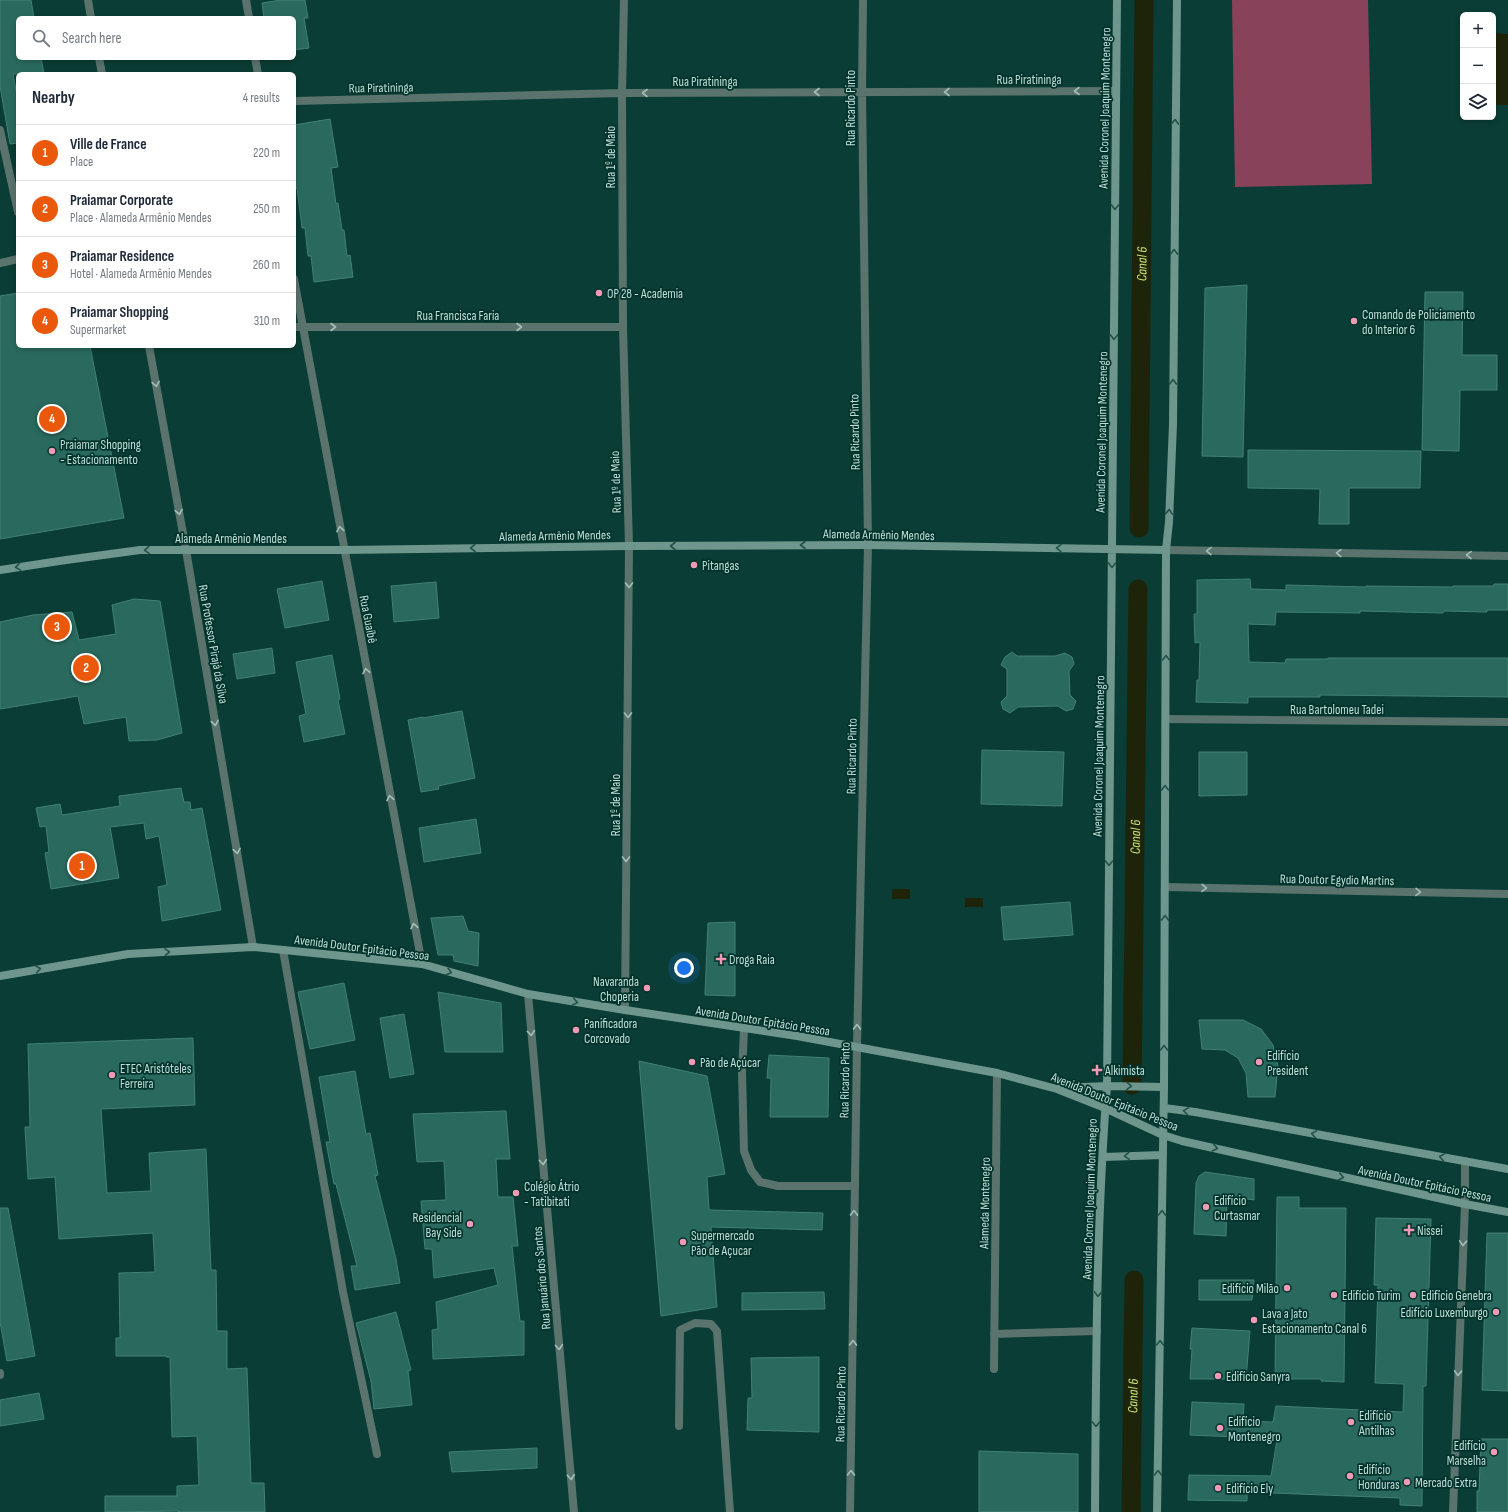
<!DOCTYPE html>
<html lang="en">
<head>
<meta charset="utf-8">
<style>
	:root { --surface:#fff; --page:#f6f6f7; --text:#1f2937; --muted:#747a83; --line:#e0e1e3; --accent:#ea580c }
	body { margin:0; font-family:"Sofia Sans Condensed",sans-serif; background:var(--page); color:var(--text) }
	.controls { position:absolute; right:12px; top:12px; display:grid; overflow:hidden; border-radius:6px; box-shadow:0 2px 6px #0003 }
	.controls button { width:36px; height:36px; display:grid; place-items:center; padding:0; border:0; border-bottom:1px solid var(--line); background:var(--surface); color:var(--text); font:20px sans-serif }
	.you { position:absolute; left:684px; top:968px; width:14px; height:14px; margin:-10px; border:3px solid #fff; border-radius:50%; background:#1a73e8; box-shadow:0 0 0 6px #1a73e833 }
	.badge { display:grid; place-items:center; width:26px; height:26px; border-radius:50%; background:var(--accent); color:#fff; font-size:13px; font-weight:700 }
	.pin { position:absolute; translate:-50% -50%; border:2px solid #fff; box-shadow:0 1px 4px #0006 }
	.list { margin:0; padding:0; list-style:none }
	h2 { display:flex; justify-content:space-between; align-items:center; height:52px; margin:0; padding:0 16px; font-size:17px }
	h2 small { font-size:13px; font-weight:400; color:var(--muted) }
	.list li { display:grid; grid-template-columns:26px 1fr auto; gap:12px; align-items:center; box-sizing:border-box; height:56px; padding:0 16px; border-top:1px solid var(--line) }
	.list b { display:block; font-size:15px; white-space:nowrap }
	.list p { margin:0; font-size:13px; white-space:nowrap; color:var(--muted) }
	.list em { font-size:13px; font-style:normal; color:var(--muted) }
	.icon { flex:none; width:22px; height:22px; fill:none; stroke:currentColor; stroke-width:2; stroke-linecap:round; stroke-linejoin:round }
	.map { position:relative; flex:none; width:1508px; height:1512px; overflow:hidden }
	.search { position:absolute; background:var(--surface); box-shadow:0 2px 6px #0003; left:16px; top:16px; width:280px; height:44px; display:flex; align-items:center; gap:10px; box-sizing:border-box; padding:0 14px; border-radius:6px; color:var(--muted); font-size:15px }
	.panel { position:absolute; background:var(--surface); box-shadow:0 2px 6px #0003; left:16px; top:72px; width:280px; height:276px; border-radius:6px }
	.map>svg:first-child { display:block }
</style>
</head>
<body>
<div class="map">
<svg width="1508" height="1512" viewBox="0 0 1508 1512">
	<rect width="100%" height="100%" fill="#0a3d35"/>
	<!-- green -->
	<path fill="#88435b" d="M1232 0H1368L1372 184 1235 187Z"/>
	<!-- water -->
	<path fill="#1e2409" d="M1493 33 1508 34V105H1493Z
		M892 889H910V899H892Z
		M965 898H983V907H965Z"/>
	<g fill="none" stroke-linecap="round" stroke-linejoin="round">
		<!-- canal -->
		<g stroke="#1e2409" stroke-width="19">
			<path id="s1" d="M1139 528 1144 0"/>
			<path id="s2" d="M1132 1085 1138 589"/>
			<path id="s3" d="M1131 1512 1134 1280"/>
		</g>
	</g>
	<!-- building -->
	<path fill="#2a6a5e" stroke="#428073" d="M0 0H31L34 18H18V58H41L44 74H13L18 100V143L10 144 0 86Z
		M281 0H305L308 18H304L309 48 294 50V18H264L262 3Z
		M330 119 338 167 331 168 336 204 338 203 342 230H344L347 256 350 255 353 277 314 282 311 256H308L305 228H302L297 188H294V125Z
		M1247 285 1243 457 1202 456 1205 288Z
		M1425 292H1463L1462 355H1497V390H1460L1459 451 1422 450Z
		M18 293V346H90L124 518 0 539V296Z
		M1248 450 1421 451 1420 488H1349V524H1319L1320 489 1248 488Z
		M1250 579 1251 589 1286 590V585L1366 587V586L1453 587V586H1494V584H1508V610H1487V612L1444 611 1443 613 1360 611V613L1276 612 1275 625 1248 624 1249 662 1285 663 1286 659H1328V658H1508V697L1320 695V697H1248V703L1196 702 1197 680H1199L1200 642 1195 643 1194 614H1197V580Z
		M322 581 329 620 285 628 277 589Z
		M436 582 439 618 394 622 391 586Z
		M134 599 160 601 182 733 157 740 129 741 126 717 84 724 78 696 0 709V622L33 615 72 612 79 640 116 634 112 605Z
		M272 648 275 673 237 679 233 654Z
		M1012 652 1017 656H1055L1065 653 1072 657 1074 664 1069 671 1070 695 1076 701 1073 709 1066 711 1058 706 1018 707 1010 713 1003 709 1001 702 1007 696V669L1001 665 1005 657Z
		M332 655 340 699 338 700 345 734 304 742 299 716 306 714 296 662Z
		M462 711 475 778 438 786 439 789 421 792 408 720 423 717V718Z
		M982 750 1064 752 1062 806 981 804Z
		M1199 752H1247V795L1199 796Z
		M181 788 184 802H190L191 810 202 808 221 910 162 921 158 887 167 885 159 836 146 839 144 823 110 827 119 878 51 889 45 853 49 852 46 826 40 827 36 808 60 804 62 815 120 806 119 796Z
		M476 819 481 853 424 862 419 828Z
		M1070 902 1073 935 1004 940 1001 907Z
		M463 916 468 931 479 933 478 966 454 961 453 955H438L431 918Z
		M735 922V996L705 995 708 923Z
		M344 983 355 1040 310 1049 298 992Z
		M438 992 501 1003 503 1052H445Z
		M404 1014 414 1074 390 1078 380 1018Z
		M1199 1020H1243L1261 1029 1273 1045 1278 1066 1275 1097H1248L1246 1073 1238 1058 1225 1050 1202 1049Z
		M193 1038 195 1105 101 1109 107 1193 151 1191 149 1153 206 1149 211 1270H216L217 1331H227V1369L247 1368 251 1483H264L265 1512H178V1511L105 1512V1496H177V1486L199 1485 197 1436 172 1437 170 1357H166V1356H116V1338H120L119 1273 155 1272 153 1233 59 1239 55 1177 28 1179 25 1127H30L28 1044Z
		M769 1055 829 1058 828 1117H770L771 1078H767Z
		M639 1061 707 1076 725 1174 707 1177 709 1210 823 1213 822 1230 711 1227 717 1307 661 1316Z
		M355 1071 366 1134 370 1133 378 1175 375 1176 396 1259 400 1283 355 1290 351 1266H357L336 1184H334L326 1142H330L319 1077Z
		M506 1111 510 1159H496L498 1197H513L518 1246H512L520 1321H524V1355L433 1359 432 1330 438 1329 436 1302 498 1285 494 1268 434 1278 432 1249H425L421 1201 446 1200 444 1161 417 1162 413 1114Z
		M1205 1172 1254 1179V1200L1227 1196 1226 1236 1194 1234 1196 1183 1199 1176Z
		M1277 1197H1299V1208H1346L1344 1382 1321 1381V1379H1275Z
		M0 1208H8L35 1356 7 1361 0 1322Z
		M1376 1218 1431 1219 1426 1386H1423L1422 1506 1400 1505V1498L1247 1492V1501L1188 1500 1189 1475 1271 1476 1277 1440 1261 1438 1190 1435 1192 1402 1244 1404 1243 1421 1273 1422 1276 1406 1403 1412 1404 1384 1375 1383 1378 1285H1374Z
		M1487 1233H1508V1391L1482 1390Z
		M1199 1280H1254L1252 1300H1199Z
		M824 1292 825 1309 742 1310V1293Z
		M396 1312 411 1370 408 1371 412 1405 374 1409 371 1381 356 1323Z
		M1192 1328 1250 1331 1246 1379H1190L1192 1349H1190Z
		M819 1357V1432L747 1430 748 1398H752L751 1358Z
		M39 1393 44 1419 0 1426V1400Z
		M1481 1439H1508V1512H1477V1491H1479Z
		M537 1448V1468L452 1472 449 1452Z
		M979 1451 1078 1454V1512H979Z"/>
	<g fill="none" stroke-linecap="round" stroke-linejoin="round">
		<!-- service -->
		<path stroke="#5a736d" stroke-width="8" d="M0 130 18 212
			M744 1029 742 1073 744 1151 751 1170 760 1182 778 1186H855
			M994 1334 1097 1331
			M994 1369 997 1073
			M679 1426 680 1330 695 1323 711 1324 717 1331 730 1512"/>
		<!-- minor -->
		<path stroke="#5a736d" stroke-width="8" d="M246 0 249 18
			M624 0 622 93 623 327 629 546 625 1010
			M255 58 258 74
			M294 101 622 93 1116 91
			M0 263 18 259
			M294 279 422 964
			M294 327H623
			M1166 719 1508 722
			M1165 887 1508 894
			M283 950 343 1292 377 1454
			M528 994 574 1512
			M1465 1204V1161
			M0 1373V1375
			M850 1512 857 1047 868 545 862 92 863 0"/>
		<!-- tertiary -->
		<path stroke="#5a736d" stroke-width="8" d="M88 0 91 18
			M99 58 102 74
			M149 346 186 550 253 947
			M1166 550 1508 556
			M1453 1512 1465 1204"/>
		<!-- secondary -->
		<path stroke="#6e968d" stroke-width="8" d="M0 570 66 560 140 550H344L629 546 868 545 1166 550
			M0 976 128 954 253 947 422 964 528 994 625 1010 797 1036 997 1073 1057 1089 1105 1108 1163 1135 1182 1141 1465 1204 1508 1212
			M1060 1088 1107 1086 1164 1087
			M1164 1108 1195 1112 1508 1169
			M1103 1157 1163 1155
			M1095 1512C1096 1370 1096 1227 1107 1086L1117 0
			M1157 1512 1164 1087 1166 550 1169 522 1173 424 1177 0"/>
	</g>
	<!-- one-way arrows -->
	<defs><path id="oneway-chevron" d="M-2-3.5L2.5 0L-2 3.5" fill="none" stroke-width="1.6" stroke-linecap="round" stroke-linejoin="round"/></defs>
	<g stroke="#a2bfb8">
		<use href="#oneway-chevron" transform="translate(1077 91) rotate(180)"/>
		<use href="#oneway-chevron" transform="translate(817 92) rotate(180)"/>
		<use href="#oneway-chevron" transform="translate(947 92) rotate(180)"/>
		<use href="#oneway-chevron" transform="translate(645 93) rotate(180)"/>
		<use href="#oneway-chevron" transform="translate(333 327)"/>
		<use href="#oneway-chevron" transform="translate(519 327)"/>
		<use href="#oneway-chevron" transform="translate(156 384) rotate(80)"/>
		<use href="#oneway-chevron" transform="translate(179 512) rotate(80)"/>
		<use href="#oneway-chevron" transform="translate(340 529) rotate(-100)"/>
		<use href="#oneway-chevron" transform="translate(1209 551) rotate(-179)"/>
		<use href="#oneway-chevron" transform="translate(1339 553) rotate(-179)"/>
		<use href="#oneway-chevron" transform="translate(1469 555) rotate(-179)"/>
		<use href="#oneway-chevron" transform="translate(629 585) rotate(90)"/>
		<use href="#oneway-chevron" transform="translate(366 671) rotate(-101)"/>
		<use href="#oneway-chevron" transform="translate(628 715) rotate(90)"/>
		<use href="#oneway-chevron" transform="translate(215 723) rotate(80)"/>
		<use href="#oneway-chevron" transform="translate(390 798) rotate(-101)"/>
		<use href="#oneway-chevron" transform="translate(237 851) rotate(80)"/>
		<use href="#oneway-chevron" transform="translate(626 859) rotate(90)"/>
		<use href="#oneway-chevron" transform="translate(1204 888) rotate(1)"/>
		<use href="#oneway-chevron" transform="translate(1418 892) rotate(1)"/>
		<use href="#oneway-chevron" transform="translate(414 926) rotate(-101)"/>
		<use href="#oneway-chevron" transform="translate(857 1027) rotate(-89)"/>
		<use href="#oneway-chevron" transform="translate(531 1033) rotate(85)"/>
		<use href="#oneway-chevron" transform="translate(543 1162) rotate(85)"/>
		<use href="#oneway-chevron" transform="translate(854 1213) rotate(-89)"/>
		<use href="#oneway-chevron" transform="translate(1463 1243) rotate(92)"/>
		<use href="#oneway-chevron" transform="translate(853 1343) rotate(-89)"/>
		<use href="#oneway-chevron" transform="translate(559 1347) rotate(85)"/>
		<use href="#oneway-chevron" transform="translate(1458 1373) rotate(92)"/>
		<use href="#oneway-chevron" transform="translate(851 1473) rotate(-89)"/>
		<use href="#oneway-chevron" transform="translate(571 1477) rotate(85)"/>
	</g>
	<g stroke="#215148">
		<use href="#oneway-chevron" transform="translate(1175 122) rotate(-89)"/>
		<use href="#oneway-chevron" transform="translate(1115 207) rotate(91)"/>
		<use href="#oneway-chevron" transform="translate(1174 252) rotate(-89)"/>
		<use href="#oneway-chevron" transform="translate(1114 337) rotate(91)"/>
		<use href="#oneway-chevron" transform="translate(1173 382) rotate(-90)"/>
		<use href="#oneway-chevron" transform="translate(1169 512) rotate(-88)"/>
		<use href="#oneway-chevron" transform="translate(803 545) rotate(180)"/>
		<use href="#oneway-chevron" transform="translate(673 546) rotate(180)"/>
		<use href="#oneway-chevron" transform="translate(473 548) rotate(179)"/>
		<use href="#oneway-chevron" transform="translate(1059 548) rotate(-179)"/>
		<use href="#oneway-chevron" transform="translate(147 550) rotate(179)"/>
		<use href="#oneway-chevron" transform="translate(1112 565) rotate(91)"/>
		<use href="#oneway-chevron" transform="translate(18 567) rotate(171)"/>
		<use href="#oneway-chevron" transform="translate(1166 658) rotate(-90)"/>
		<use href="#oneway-chevron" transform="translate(1165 788) rotate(-90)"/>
		<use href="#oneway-chevron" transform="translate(1109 863) rotate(91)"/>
		<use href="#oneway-chevron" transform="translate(1165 918) rotate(-90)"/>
		<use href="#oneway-chevron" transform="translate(167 952) rotate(-3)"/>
		<use href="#oneway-chevron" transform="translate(38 969) rotate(-10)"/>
		<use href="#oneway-chevron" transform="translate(449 972) rotate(16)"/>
		<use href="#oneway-chevron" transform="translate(575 1002) rotate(10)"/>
		<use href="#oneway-chevron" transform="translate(1164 1048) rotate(-90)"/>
		<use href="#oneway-chevron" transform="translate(1129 1086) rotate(1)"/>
		<use href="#oneway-chevron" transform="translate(1186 1111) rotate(-172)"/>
		<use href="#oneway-chevron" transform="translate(1314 1134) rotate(-170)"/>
		<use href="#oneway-chevron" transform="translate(1215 1148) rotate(13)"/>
		<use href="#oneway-chevron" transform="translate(1127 1156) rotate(177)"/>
		<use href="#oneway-chevron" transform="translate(1442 1157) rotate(-170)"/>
		<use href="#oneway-chevron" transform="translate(1341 1177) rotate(13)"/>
		<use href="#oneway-chevron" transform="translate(1162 1213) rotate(-89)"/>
		<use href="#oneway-chevron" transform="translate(1098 1294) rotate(92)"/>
		<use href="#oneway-chevron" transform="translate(1160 1343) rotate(-89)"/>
		<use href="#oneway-chevron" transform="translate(1096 1424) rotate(90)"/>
		<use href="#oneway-chevron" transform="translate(1158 1473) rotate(-89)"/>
	</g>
	<!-- markers -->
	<g fill="#f09ab5" stroke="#00332b" stroke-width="1.5">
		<circle cx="599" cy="293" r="4"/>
		<circle cx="1354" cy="321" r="4"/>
		<circle cx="52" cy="451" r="4"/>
		<circle cx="694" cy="565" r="4"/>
		<path d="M719 953h4v4h4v4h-4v4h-4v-4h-4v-4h4z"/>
		<circle cx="647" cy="988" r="4"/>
		<circle cx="576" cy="1030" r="4"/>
		<circle cx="692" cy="1062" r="4"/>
		<circle cx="1259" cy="1062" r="4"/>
		<path d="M1095 1064h4v4h4v4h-4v4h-4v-4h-4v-4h4z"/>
		<circle cx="112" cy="1075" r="4"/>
		<circle cx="516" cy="1193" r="4"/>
		<circle cx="1206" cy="1207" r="4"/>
		<circle cx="470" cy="1224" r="4"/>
		<path d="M1407 1224h4v4h4v4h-4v4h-4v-4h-4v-4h4z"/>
		<circle cx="683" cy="1242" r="4"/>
		<circle cx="1287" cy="1288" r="4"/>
		<circle cx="1334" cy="1295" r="4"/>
		<circle cx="1413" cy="1295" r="4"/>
		<circle cx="1496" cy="1312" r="4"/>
		<circle cx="1254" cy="1320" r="4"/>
		<circle cx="1218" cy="1376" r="4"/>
		<circle cx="1351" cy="1422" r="4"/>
		<circle cx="1220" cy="1428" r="4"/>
		<circle cx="1494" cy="1452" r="4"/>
		<circle cx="1350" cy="1476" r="4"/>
		<circle cx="1407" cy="1482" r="4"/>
		<circle cx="1218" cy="1488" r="4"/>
	</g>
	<g text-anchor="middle" stroke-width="3.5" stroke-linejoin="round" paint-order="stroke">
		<!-- street labels -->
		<g font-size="13" fill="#c1dfd8" stroke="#00332b">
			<text x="1029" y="84">Rua Piratininga</text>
			<text x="705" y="86">Rua Piratininga</text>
			<text transform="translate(381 87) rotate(-1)" y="5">Rua Piratininga</text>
			<text transform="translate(850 108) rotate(-90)" y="5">Rua Ricardo Pinto</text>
			<text transform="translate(1104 108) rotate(-89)" y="5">Avenida Coronel Joaquim Montenegro</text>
			<text transform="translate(610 157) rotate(-90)" y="5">Rua 1º de Maio</text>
			<text x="458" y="320">Rua Francisca Faria</text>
			<text transform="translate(854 432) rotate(-91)" y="5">Rua Ricardo Pinto</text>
			<text transform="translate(1101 432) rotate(-89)" y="5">Avenida Coronel Joaquim Montenegro</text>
			<text transform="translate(615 482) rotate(-92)" y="5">Rua 1º de Maio</text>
			<text transform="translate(879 534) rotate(1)" y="5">Alameda Armênio Mendes</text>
			<text transform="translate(555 535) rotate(-1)" y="5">Alameda Armênio Mendes</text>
			<text x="231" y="543">Alameda Armênio Mendes</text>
			<text transform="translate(369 619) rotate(79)" y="5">Rua Guaíbê</text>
			<text transform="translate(214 644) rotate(80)" y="5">Rua Professor Pirajá da Silva</text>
			<text x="1337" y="714">Rua Bartolomeu Tadei</text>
			<text transform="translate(851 756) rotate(-89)" y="5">Rua Ricardo Pinto</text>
			<text transform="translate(1098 756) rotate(-89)" y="5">Avenida Coronel Joaquim Montenegro</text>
			<text transform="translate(615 805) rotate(-90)" y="5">Rua 1º de Maio</text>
			<text transform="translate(1337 879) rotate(1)" y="5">Rua Doutor Egydio Martins</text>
			<text transform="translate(362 947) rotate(7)" y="5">Avenida Doutor Epitácio Pessoa</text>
			<text transform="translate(763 1020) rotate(9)" y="5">Avenida Doutor Epitácio Pessoa</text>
			<text transform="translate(844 1080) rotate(-89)" y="5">Rua Ricardo Pinto</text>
			<text transform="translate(1115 1101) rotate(22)" y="5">Avenida Doutor Epitácio Pessoa</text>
			<text transform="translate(1425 1183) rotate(12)" y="5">Avenida Doutor Epitácio Pessoa</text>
			<text transform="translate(1089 1199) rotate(-88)" y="5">Avenida Coronel Joaquim Montenegro</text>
			<text transform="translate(984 1203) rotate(-89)" y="5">Alameda Montenegro</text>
			<text transform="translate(541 1278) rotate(-95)" y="5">Rua Januário dos Santos</text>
			<text transform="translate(840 1404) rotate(-89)" y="5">Rua Ricardo Pinto</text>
		</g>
		<!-- poi labels -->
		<g font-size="13" fill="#c1dfd8" stroke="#00332b" text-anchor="start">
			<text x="607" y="298">OP 28 - Academia</text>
			<text x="1362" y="319">Comando de Policiamento<tspan x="1362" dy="15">do Interior 6</tspan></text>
			<text x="60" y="449">Praiamar Shopping<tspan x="60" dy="15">- Estacionamento</tspan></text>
			<text x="702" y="570">Pitangas</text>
			<text x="729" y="964">Droga Raia</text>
			<text x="639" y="986" text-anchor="end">Navaranda<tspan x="639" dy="15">Choperia</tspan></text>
			<text x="584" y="1028">Panificadora<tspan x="584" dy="15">Corcovado</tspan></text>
			<text x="1267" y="1060">Edifício<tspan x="1267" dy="15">President</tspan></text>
			<text x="700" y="1067">Pão de Açúcar</text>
			<text x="120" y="1073">ETEC Aristóteles<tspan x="120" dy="15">Ferreira</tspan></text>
			<text x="1105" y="1075">Alkimista</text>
			<text x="524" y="1191">Colégio Átrio<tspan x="524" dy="15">- Tatibitati</tspan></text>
			<text x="1214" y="1205">Edifício<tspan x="1214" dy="15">Curtasmar</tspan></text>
			<text x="462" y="1222" text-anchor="end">Residencial<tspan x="462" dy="15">Bay Side</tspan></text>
			<text x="1417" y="1235">Nissei</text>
			<text x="691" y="1240">Supermercado<tspan x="691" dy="15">Pão de Açucar</tspan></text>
			<text x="1279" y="1293" text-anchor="end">Edifício Milão</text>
			<text x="1342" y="1300">Edifício Turim</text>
			<text x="1421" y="1300">Edifício Genebra</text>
			<text x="1488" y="1317" text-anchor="end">Edifício Luxemburgo</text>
			<text x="1262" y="1318">Lava a Jato<tspan x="1262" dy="15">Estacionamento Canal 6</tspan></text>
			<text x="1226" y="1381">Edifício Sanyra</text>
			<text x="1359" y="1420">Edifício<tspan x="1359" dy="15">Antilhas</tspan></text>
			<text x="1228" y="1426">Edifício<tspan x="1228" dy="15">Montenegro</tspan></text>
			<text x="1486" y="1450" text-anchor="end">Edifício<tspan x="1486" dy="15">Marselha</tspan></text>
			<text x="1358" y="1474">Edifício<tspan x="1358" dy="15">Honduras</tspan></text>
			<text x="1415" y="1487">Mercado Extra</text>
			<text x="1226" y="1493">Edifício Ely</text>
		</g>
		<!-- water labels -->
		<g font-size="14" font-style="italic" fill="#cde673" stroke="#00332b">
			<text dy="5" stroke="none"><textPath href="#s1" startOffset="264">Canal 6</textPath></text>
			<text dy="5" stroke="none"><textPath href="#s2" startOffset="248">Canal 6</textPath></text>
			<text dy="5" stroke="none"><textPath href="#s3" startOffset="116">Canal 6</textPath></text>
		</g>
	</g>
</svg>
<div class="controls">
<button>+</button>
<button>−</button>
<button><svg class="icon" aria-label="layers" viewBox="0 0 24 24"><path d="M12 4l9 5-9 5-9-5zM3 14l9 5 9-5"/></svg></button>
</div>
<div class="you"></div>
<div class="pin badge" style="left:82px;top:866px">1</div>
<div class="pin badge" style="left:86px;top:668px">2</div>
<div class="pin badge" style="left:57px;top:627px">3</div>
<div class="pin badge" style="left:52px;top:419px">4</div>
<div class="search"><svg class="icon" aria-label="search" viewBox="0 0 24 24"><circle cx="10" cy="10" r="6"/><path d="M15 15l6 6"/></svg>Search here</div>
<section class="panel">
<h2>Nearby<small>4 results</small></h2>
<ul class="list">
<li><span class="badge">1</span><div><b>Ville de France</b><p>Place</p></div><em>220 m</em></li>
<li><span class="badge">2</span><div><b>Praiamar Corporate</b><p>Place · Alameda Armênio Mendes</p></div><em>250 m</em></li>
<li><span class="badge">3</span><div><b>Praiamar Residence</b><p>Hotel · Alameda Armênio Mendes</p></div><em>260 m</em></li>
<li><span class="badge">4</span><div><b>Praiamar Shopping</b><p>Supermarket</p></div><em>310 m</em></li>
</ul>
</section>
</div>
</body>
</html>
